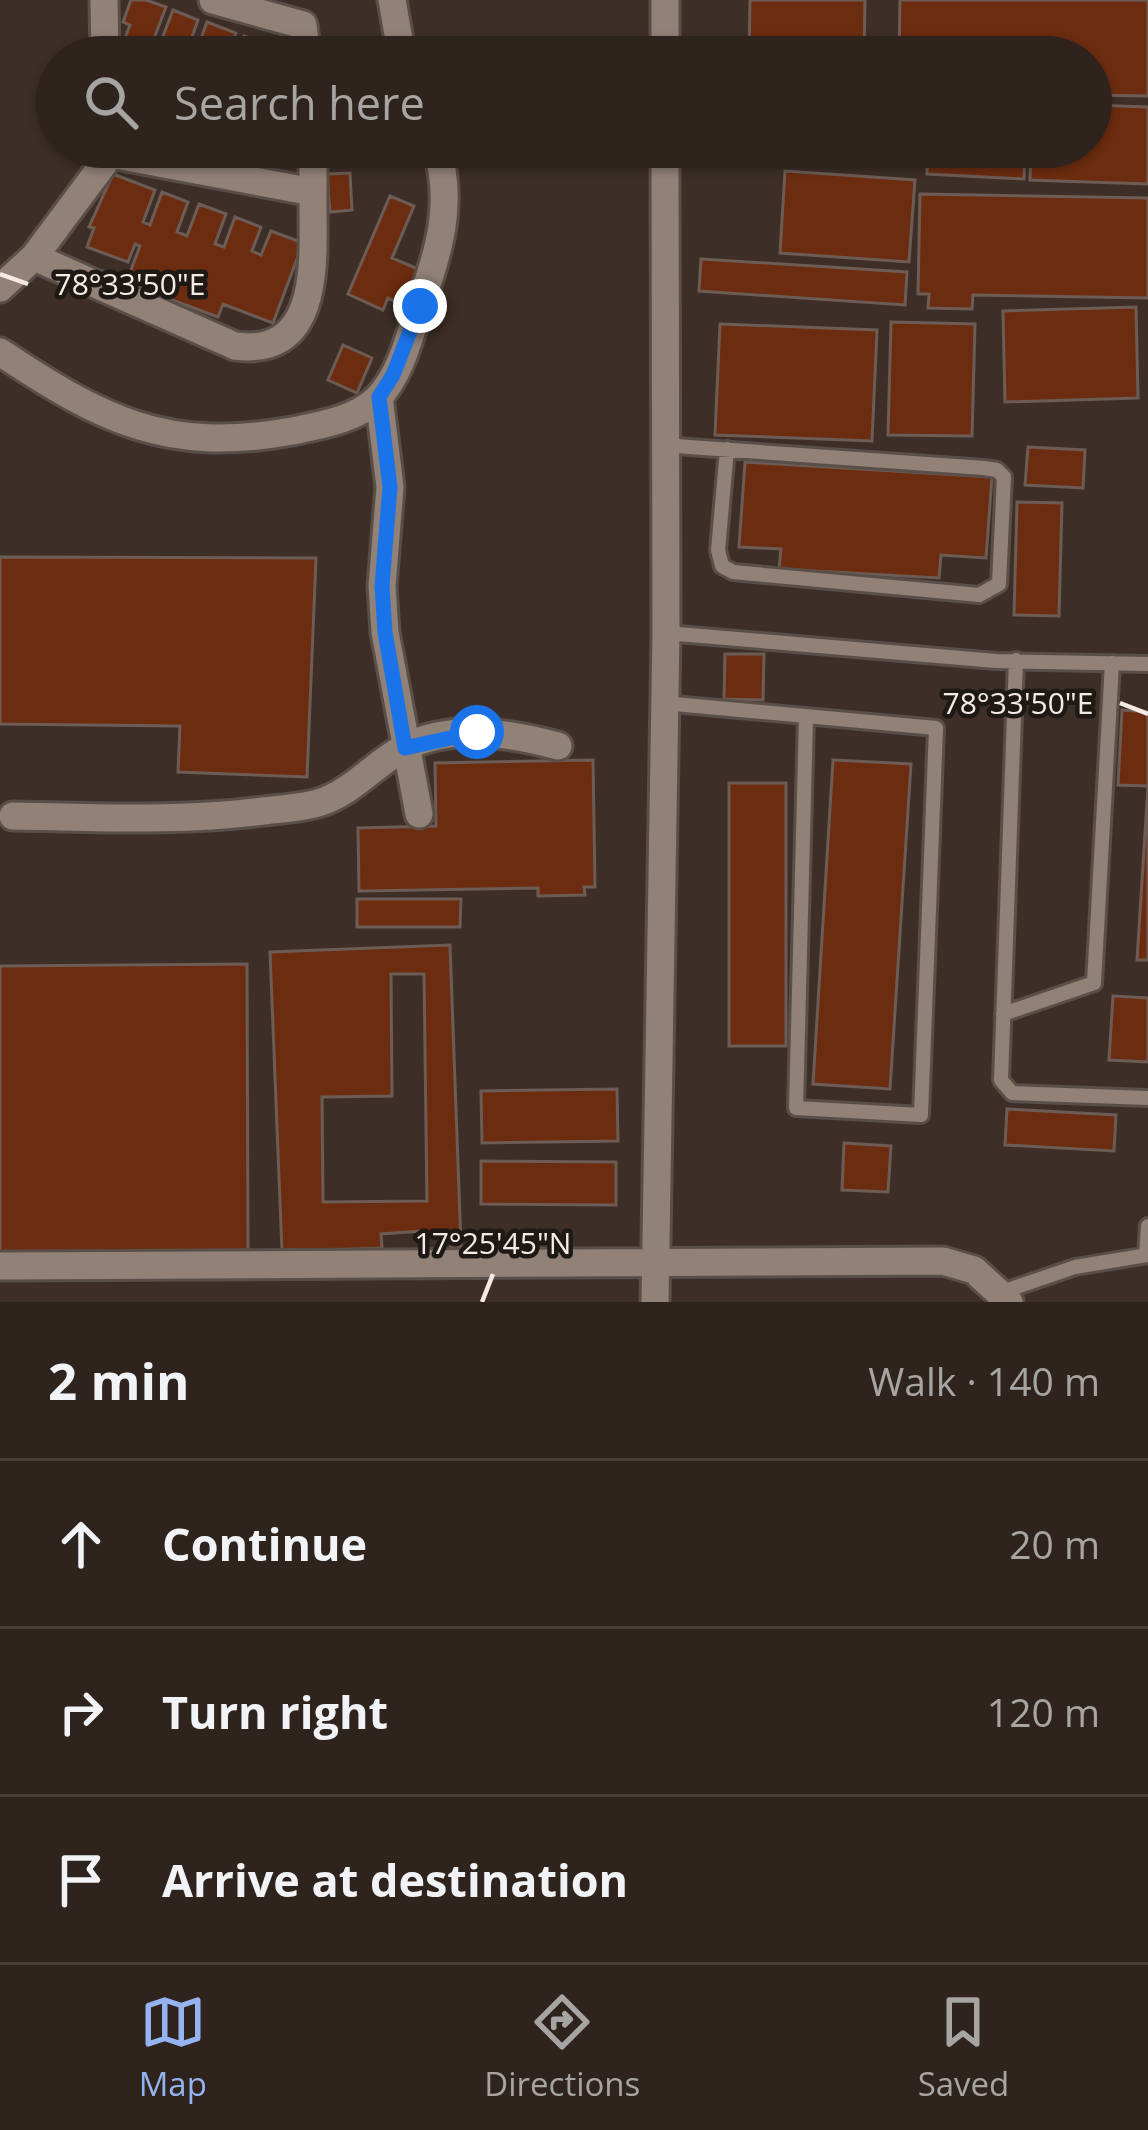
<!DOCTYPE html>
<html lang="en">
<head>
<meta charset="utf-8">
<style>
	:root { --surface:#2e231d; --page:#3a2f2a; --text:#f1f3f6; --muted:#a7a4a4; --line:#49403b; --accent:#95b2f1 }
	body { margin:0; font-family:"Open Sans",sans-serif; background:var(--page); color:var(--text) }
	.stop { position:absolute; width:36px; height:36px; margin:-27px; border:9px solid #1a73e8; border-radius:50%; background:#fff }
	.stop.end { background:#1a73e8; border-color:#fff; box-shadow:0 3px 12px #0008 }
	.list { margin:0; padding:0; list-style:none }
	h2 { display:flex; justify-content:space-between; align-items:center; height:156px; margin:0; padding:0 48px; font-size:51px }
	h2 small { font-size:39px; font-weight:400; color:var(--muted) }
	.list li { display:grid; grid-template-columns:78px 1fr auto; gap:36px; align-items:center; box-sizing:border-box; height:168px; padding:0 48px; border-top:3px solid var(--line) }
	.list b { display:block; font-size:45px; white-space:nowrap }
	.list em { font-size:39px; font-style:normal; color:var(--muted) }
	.icon { flex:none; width:66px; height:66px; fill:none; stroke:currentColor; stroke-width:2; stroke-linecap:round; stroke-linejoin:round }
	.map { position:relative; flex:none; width:1148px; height:1302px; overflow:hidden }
	.search { position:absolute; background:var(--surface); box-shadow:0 3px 9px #0004; left:36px; right:36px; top:36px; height:132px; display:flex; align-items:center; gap:30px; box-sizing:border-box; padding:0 42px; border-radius:66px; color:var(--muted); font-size:45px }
	.sheet { height:660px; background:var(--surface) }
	nav { display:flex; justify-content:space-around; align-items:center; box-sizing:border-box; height:168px; border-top:3px solid var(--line); background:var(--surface); font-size:33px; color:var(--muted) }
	nav a { display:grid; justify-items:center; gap:6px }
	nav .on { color:var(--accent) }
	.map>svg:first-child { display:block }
</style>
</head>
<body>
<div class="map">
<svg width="1148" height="1302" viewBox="0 0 1148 1302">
	<rect width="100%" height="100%" fill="#3d2f27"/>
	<!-- building -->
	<path fill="#6c2c0f" stroke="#6d5c55" stroke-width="3" fill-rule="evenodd" d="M131 0H146L166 7 155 36 162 39 173 10 198 20 187 51 195 55 207 22 236 33 227 57H117L116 41 123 43 130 25 123 22Z
		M750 0H865L864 57H749Z
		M900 0H1148V96L1091 95V57H899Z
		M244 36 266 45 262 57H236Z
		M1091 105 1148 107V184L1030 180 1031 147H1091Z
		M928 147H1025L1024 179 927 174Z
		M785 171 915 180 909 262 780 253Z
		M350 173 352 210 330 212 327 174Z
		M113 174 155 190 143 222 150 225 162 192 188 202 177 232 187 236 199 204 226 214 215 244 224 247 235 217 261 227 252 251 261 255 271 231 303 243 273 323 223 304 218 317 126 283 140 246 135 244 128 262 87 247 94 228 89 227Z
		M920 194 1148 198V298L973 295 972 309 928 308 929 294H918Z
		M390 196 414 206 392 258 425 272 409 307 388 298 383 310 348 294Z
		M701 259 907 272 905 305 699 291Z
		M1136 307 1138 398 1005 402 1003 311Z
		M891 322 975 324 972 436 888 435Z
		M720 324 877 330 872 441 715 435Z
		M343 345 372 358 357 393 328 380Z
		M1028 447 1085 450 1083 488 1025 485Z
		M745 462 992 477 986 558 941 555 939 578 779 569 781 549 739 547Z
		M1017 502 1062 503 1059 616 1014 615Z
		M0 557 316 558 307 777 178 772 180 726 0 724Z
		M725 654H764L763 700 724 699Z
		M1122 710 1148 712V960H1137L1148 786 1118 785Z
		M593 760 595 887H584L585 895 538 896V888L359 891 358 828 436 826 435 763Z
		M833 760 911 764 890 1089 813 1084Z
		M729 783H786V1046H729Z
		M357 899H461L460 927H357Z
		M450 945 461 1246H451L452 1242 422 1231 381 1234 382 1248 282 1252 270 952ZM391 974H424L427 1201 323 1202 322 1097 392 1096Z
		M247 964 248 1250 0 1252V966Z
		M1113 996 1148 998V1062L1109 1060Z
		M617 1089 618 1141 482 1143 481 1091Z
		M1007 1109 1116 1115 1114 1151 1005 1145Z
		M844 1143 891 1146 888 1192 842 1190Z
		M481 1161 616 1162V1205L481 1204Z"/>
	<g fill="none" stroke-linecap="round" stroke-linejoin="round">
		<!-- service casing -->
		<g stroke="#5a4e48" stroke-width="20">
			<path id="service" d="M666 445 689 447 984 468 997 470 1004 477 999 584 979 595 733 572 722 566 718 550 727 449
				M666 633 996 661 1148 664
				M1016 660 1001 1080 1012 1093 1148 1098
				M663 703 936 728 921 1115 796 1108 806 718
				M1003 1014 1094 983 1112 663
				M1146 1255 1148 1226
				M1002 1292 1075 1267 1148 1255"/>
		</g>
		<!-- minor casing -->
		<g stroke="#5a4e48" stroke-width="33">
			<path id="minor" d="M104 0 105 57
				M213 0 303 25 307 57
				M392 0 402 57
				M665 0V57
				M313 192V147
				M34 257 235 346C326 358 312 250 313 192L111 154
				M0 288 34 257 111 154V147
				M0 352C101 419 166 454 292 431 320 425 355 420 377 399 400 376 409 338 419 308 438 255 455 202 436 147
				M379 397 390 487 382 586 385 632 419 814
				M13 816C96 817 180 822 263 811 281 809 301 808 318 803 352 793 374 764 404 748 451 723 510 733 558 746
				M0 1266 943 1261 974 1270 1009 1302
				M655 1302 666 633 665 147"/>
		</g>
		<!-- service -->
		<use href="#service" stroke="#918177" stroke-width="14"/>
		<!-- minor -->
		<use href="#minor" stroke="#918177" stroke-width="27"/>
	</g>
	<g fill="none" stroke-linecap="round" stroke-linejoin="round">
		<!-- route -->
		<path stroke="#1a73e8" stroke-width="15" d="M420 306 393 375 379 397 390 487 382 586 385 632 405 748 477 732"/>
	</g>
	<!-- ticks -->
	<path fill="none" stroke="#f5ebe6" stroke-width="4.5" d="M0 274 28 284M1120 703 1148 714M482 1302 493 1274"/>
	<g font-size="30" text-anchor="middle" fill="#f5ebe6" stroke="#1f1915" stroke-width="9" stroke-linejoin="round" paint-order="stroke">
		<text x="130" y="295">78°33'50"E</text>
		<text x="1018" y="714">78°33'50"E</text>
		<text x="493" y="1254">17°25'45"N</text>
	</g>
</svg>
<div class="stop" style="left:477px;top:732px"></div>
<div class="stop end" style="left:420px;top:306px"></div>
<div class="search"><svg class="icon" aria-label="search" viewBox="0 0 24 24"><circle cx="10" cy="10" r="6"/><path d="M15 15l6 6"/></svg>Search here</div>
</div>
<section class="sheet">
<h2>2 min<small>Walk · 140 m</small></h2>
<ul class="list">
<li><svg class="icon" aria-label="ahead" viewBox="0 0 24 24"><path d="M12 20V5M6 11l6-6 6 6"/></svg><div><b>Continue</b></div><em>20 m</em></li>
<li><svg class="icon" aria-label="right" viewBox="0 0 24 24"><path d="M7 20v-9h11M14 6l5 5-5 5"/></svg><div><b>Turn right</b></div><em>120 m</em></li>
<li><svg class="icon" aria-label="arrive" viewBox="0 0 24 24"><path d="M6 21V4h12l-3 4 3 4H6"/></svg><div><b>Arrive at destination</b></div></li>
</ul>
</section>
<nav>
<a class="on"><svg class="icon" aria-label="map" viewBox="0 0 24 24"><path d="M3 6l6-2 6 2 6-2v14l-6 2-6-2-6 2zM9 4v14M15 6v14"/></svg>Map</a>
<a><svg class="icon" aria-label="directions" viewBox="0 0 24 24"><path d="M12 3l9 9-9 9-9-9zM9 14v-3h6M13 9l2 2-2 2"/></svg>Directions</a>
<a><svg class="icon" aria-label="saved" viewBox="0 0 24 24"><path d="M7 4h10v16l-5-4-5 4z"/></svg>Saved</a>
</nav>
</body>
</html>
